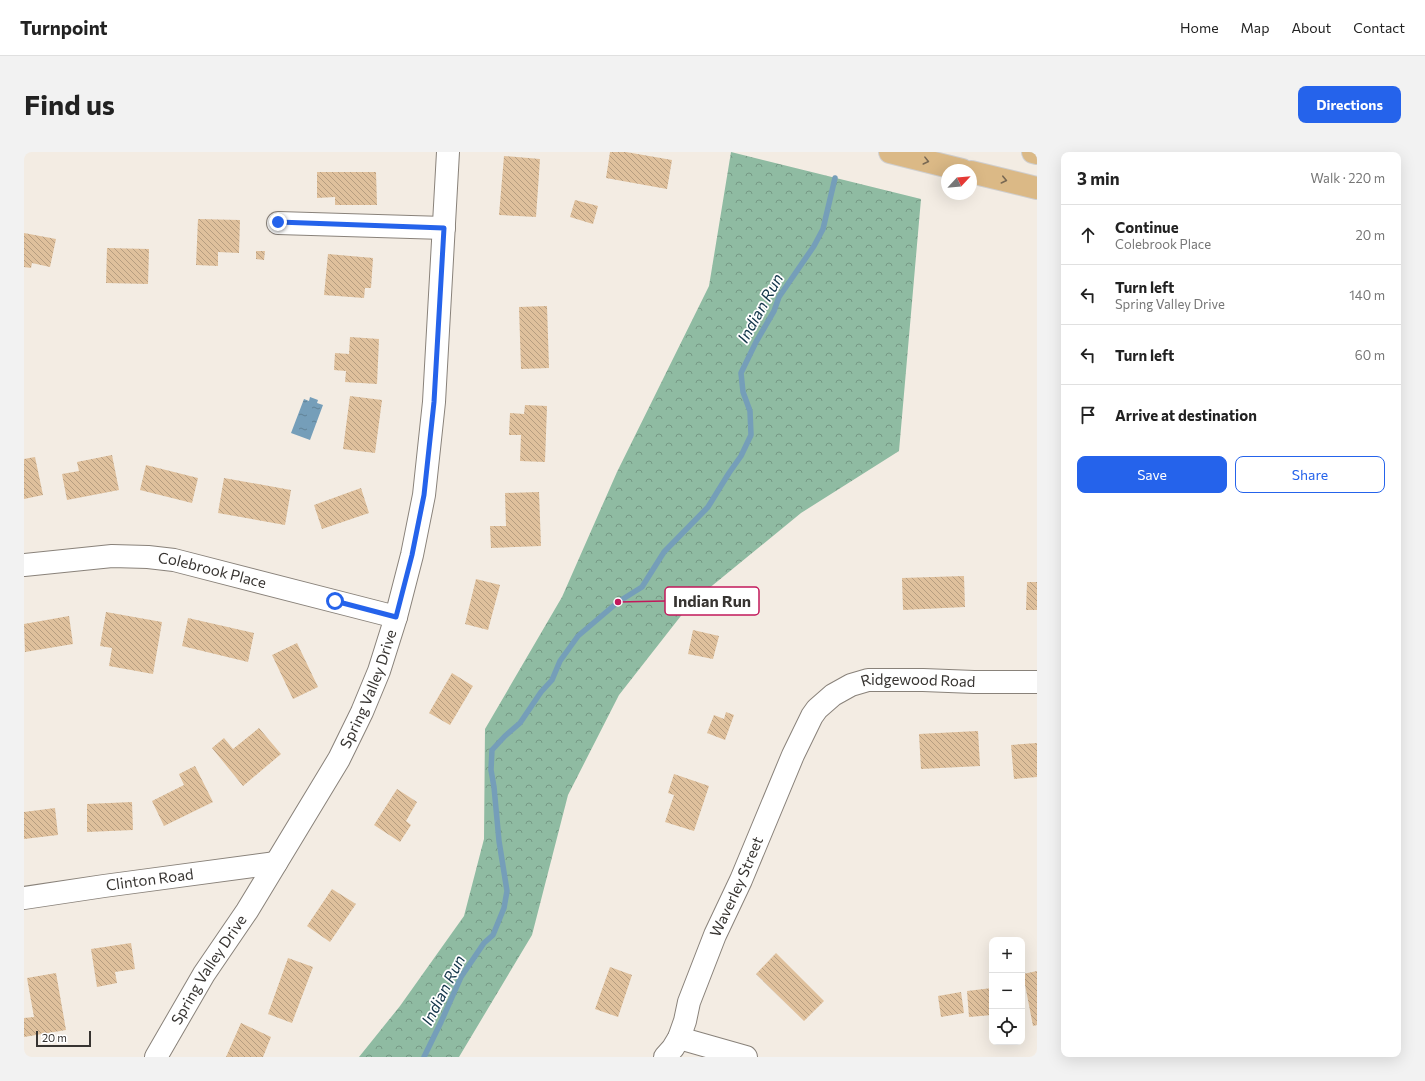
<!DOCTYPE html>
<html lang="en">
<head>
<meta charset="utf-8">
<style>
	:root { --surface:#fff; --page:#f2f2f2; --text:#222; --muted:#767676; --line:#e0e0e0; --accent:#2563eb }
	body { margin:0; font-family:Commissioner,sans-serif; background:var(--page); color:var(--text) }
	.controls { position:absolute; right:12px; bottom:12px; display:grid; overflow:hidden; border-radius:8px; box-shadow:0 4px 16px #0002 }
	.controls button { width:36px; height:36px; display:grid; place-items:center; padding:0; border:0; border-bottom:1px solid var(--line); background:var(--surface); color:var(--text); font:20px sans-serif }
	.compass { position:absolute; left:917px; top:12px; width:36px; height:36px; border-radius:50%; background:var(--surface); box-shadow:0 4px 16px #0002; rotate:64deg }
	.scale { position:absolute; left:12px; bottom:10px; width:55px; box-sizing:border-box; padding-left:4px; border:2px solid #373431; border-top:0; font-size:11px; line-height:14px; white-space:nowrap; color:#373431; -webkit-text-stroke:3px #fff; paint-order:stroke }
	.stop { position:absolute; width:12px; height:12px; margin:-9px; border:3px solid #2563eb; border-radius:50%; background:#fff }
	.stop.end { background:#2563eb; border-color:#fff; box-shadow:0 1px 4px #0008 }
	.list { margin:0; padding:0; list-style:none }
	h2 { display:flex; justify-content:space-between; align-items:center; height:52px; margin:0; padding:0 16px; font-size:17px }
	h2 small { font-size:13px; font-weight:400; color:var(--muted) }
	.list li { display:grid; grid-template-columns:26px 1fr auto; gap:12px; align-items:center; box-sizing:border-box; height:60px; padding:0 16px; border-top:1px solid var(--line) }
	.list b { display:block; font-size:15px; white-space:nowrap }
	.list p { margin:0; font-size:13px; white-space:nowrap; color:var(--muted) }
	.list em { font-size:13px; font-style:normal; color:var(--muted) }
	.actions { display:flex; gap:8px; padding:12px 16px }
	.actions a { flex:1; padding:9px 0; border:1px solid var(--accent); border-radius:8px; text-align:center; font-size:14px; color:var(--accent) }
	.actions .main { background:var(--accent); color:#fff }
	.icon { flex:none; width:22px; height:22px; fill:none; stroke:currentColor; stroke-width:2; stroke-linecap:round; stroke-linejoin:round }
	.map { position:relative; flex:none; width:1013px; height:905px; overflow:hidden; border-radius:8px }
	header { display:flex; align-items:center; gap:24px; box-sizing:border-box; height:56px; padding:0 20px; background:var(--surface); border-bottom:1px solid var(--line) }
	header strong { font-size:19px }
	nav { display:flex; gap:22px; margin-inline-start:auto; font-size:14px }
	.intro { display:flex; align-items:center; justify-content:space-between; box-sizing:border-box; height:96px; padding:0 24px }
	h1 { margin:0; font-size:28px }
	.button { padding:10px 18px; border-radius:8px; background:var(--accent); color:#fff; font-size:14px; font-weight:700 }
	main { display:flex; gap:24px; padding:0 24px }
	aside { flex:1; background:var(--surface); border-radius:8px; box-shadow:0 4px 16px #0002 }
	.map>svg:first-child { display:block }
</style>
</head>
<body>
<header>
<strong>Turnpoint</strong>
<nav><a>Home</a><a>Map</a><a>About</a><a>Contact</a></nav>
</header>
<div class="intro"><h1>Find us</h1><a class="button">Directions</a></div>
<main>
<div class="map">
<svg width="1013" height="905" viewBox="0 0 1013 905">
	<defs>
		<pattern id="forest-crowns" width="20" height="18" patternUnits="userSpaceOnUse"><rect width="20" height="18" fill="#8fbba2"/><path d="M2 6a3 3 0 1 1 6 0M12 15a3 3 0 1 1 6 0" fill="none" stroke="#769985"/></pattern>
		<pattern id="water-ripples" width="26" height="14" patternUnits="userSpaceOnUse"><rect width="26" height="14" fill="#759eb9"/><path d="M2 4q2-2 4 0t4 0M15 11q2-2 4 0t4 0" fill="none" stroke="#618297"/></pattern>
		<pattern id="building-back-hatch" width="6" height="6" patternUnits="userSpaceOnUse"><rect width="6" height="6" fill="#dfc09c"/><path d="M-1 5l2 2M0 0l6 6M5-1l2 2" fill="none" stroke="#b69d80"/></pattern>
	</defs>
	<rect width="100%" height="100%" fill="#f3ece3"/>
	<!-- forest -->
	<path fill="url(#forest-crowns)" d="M707 0 897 47 875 299 777 361 667 451 595 543 544 643 508 783 435 905H335L376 854 440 764 460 687 461 577 538 445 593 320 685 134Z"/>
	<!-- water -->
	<path fill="url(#water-ripples)" d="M286 245 294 248 293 251 299 253 286 288 267 281 280 247 285 249Z"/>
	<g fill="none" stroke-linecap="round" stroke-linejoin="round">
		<!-- stream -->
		<path stroke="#759eb9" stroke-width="5.5" d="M400 905 417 870 437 825 460 791 469 783 480 756 483 739 475 689 470 635 467 618 468 598 481 584 496 571 517 540 528 528 536 509 554 484 594 450 618 435 640 400 684 355 705 321 717 304 727 283 726 259 719 240 717 221 732 190 750 159 755 145 790 94 799 77 811 26"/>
	</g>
	<!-- building -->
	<path fill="url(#building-back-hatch)" d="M586 0H602L648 8 643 37 582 26Z
		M480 4 516 7 512 65 475 63Z
		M293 20H352L353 53H311V45L293 46Z
		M551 48 574 54 569 72 546 65Z
		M174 67 216 68 215 101 194 100V114L172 113Z
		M0 81 32 87 26 115 8 111 7 116 0 115Z
		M83 96 125 97 124 132 82 131Z
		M232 99H241L240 108 232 107Z
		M304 102 349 106 347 136H341L340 146 300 143Z
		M523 154 525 216 497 217 495 155Z
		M326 185 355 187 353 232 321 230 322 219 310 218 311 201 325 202Z
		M326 244 358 248 351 301 319 297Z
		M501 253 523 254 521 310 496 309 497 283H485L486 261 500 262Z
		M88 303 95 338 43 348 38 322 55 319 53 310Z
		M11 305 19 343 0 347V307Z
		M122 313 174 326 168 351 116 338Z
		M200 326 267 338 261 373 194 361Z
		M337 336 345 361 298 377 290 353Z
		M515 340 517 394 467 396 466 374H482L481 341Z
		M940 424 941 455 879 458 878 426Z
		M452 427 476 433 464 478 441 472Z
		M1003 430H1013V458H1002Z
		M82 460 138 470 129 522 85 514 88 496 76 494Z
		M45 464 49 492 1 500 0 472Z
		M164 466 230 481 224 510 158 494Z
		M669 478 695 484 689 507 664 502Z
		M273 491 294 535 269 547 248 503Z
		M428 521 449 534 426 573 405 561Z
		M702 560 710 563 701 588 683 581 690 563 700 567Z
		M235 576 257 602 219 634 188 596 200 586 209 597Z
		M954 579 956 614 897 617 895 582Z
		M1013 591V625L990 627 987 593Z
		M171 614 189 650 140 674 128 649 160 633 155 622Z
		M650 622 685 634 670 679 641 670 650 643 644 641Z
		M373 637 393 650 382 669 387 673 376 690 350 673Z
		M108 650 109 678 63 680V652Z
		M31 656 34 683 0 687V660Z
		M308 737 332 752 306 790 283 774Z
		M107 791 111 817 91 820 93 831 73 835 67 797Z
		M752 801 800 849 780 869 732 822Z
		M264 806 289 815 268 871 244 862Z
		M586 815 608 823 594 865 571 857Z
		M1013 819V873L1009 874 999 822Z
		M32 821 42 878 0 885V866L10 865 3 826Z
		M968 836V863L945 865 943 839Z
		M937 840 940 861 917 865 914 844Z
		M217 871 247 885 239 905H202Z"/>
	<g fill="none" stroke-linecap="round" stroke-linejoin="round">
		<!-- minor casing -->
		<g stroke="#89827a" stroke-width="24">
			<g id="minor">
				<path d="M254 71 420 76"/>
				<path id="s1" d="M0 413 88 404 124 405 150 408 372 465"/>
				<path id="s2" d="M0 746 80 734 252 711"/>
				<path d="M655 886 722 905"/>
				<path id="s3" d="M132 905 180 822 223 759 315 607 338 560 355 519 372 465 388 403 400 343 410 250 424 0"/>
				<path id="s4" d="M641 905 649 896 655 886 661 869 665 850 691 783 717 728 769 603 788 564 793 557 809 543 827 533 844 528H899L950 530H1013"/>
			</g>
		</g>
		<!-- major casing -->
		<g stroke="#cfcece" stroke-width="24">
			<path id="major" d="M866 0 938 18
				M1009 0 1013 1
				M947 20 1013 36"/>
		</g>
		<!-- minor -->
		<use href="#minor" stroke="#fff" stroke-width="22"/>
		<!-- major -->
		<use href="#major" stroke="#dbb986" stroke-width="22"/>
	</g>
	<!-- one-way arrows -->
	<defs><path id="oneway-chevron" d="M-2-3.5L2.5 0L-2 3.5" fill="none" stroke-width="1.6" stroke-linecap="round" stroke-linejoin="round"/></defs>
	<g stroke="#796953">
		<use href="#oneway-chevron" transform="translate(902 9) rotate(14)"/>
		<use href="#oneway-chevron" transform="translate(980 28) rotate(13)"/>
	</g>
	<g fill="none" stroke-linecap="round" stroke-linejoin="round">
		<!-- route -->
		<path stroke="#2563eb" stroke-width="5" d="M254 70 420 76 410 250 400 343 388 403 372 465 311 449"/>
	</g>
	<g text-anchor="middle" stroke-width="3.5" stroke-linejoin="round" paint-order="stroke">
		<!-- street labels -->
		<g font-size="15" fill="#373431" stroke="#fff">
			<text dy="5" stroke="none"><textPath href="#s1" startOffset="190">Colebrook Place</textPath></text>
			<text dy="5" stroke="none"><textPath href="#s4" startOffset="491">Ridgewood Road</textPath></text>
			<text dy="5" stroke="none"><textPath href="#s3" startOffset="426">Spring Valley Drive</textPath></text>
			<text dy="5" stroke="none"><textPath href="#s2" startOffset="127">Clinton Road</textPath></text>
			<text dy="5" stroke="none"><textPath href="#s4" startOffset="186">Waverley Street</textPath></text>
			<text dy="5" stroke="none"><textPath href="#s3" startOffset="102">Spring Valley Drive</textPath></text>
		</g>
		<!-- water labels -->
		<g font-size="16" font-style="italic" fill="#123549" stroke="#fff">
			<text transform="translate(736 156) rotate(-61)" y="6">Indian Run</text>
			<text transform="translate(419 838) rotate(-63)" y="6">Indian Run</text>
		</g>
	</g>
	<!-- callouts -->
	<path fill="none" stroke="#c2185b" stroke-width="1.5" d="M594 450L641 449"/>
	<circle fill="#c2185b" stroke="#fff" stroke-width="1.5" cx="594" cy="450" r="4"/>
	<rect fill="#fff" stroke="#c2185b" stroke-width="1.5" x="641" y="435" width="94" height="28" rx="4"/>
	<g font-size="16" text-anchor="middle" font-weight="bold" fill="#373431">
		<text x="688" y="455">Indian Run</text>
	</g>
</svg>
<div class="controls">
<button>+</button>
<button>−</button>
<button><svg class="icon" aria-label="locate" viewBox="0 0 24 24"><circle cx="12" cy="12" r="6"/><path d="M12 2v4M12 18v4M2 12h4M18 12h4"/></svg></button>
</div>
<svg class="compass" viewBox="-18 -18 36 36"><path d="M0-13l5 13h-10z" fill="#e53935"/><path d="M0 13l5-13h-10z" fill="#767676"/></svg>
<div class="scale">20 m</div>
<div class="stop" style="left:311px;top:449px"></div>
<div class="stop end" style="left:254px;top:70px"></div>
</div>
<aside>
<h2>3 min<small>Walk · 220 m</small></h2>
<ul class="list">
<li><svg class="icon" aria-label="ahead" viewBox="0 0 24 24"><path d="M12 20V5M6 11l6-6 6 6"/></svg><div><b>Continue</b><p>Colebrook Place</p></div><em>20 m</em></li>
<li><svg class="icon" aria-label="left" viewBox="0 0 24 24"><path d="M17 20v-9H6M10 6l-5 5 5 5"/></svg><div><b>Turn left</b><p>Spring Valley Drive</p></div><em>140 m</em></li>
<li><svg class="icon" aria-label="left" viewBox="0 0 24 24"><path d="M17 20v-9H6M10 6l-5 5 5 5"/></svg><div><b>Turn left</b></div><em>60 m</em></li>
<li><svg class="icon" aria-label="arrive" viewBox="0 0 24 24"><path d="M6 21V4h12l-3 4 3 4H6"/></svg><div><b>Arrive at destination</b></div></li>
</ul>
<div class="actions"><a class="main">Save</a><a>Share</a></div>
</aside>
</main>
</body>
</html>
